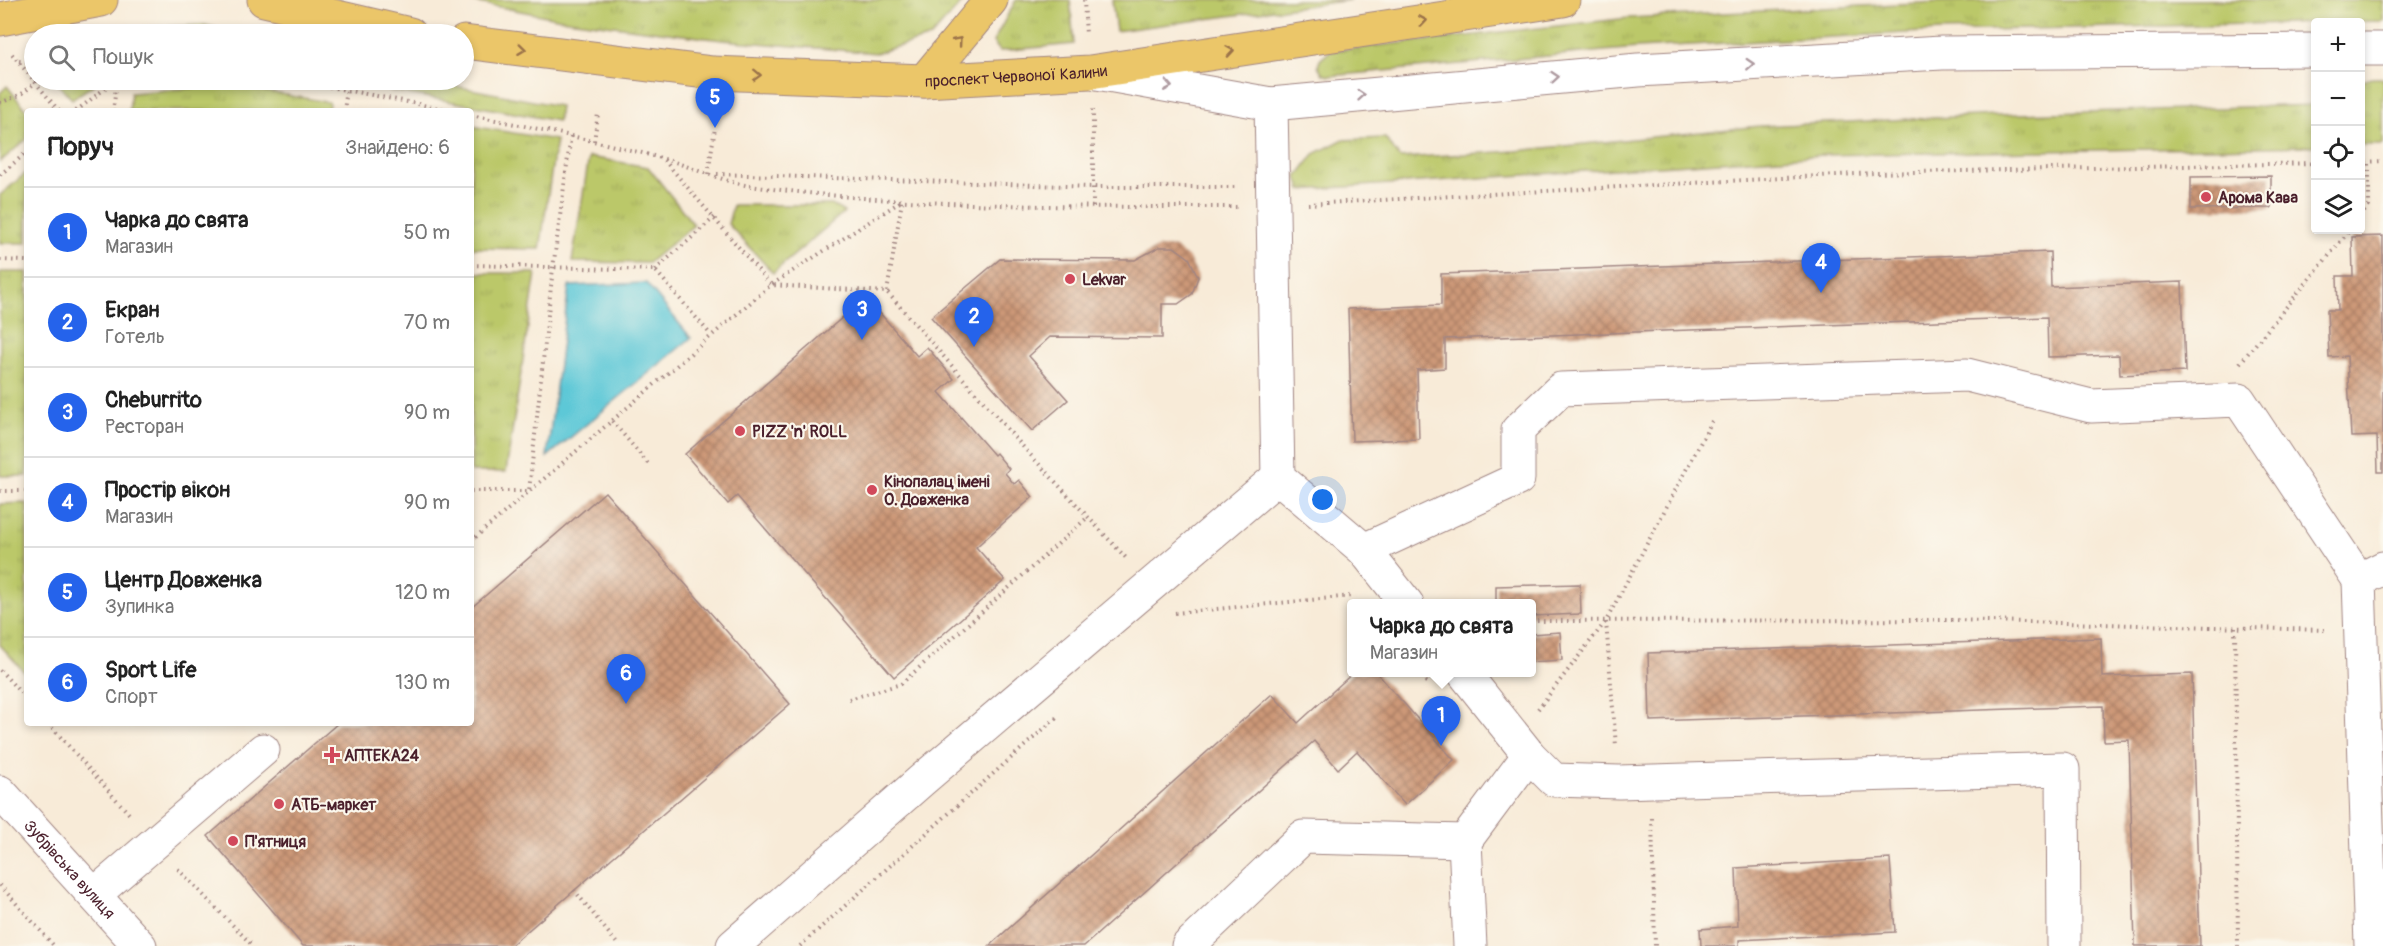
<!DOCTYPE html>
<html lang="uk">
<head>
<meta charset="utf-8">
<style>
	:root { --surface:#fff; --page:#f6f6f6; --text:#222; --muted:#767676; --line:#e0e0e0; --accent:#2563eb }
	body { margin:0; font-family:Pangolin,sans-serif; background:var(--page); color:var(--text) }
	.controls { position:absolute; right:18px; top:18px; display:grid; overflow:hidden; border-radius:6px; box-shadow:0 3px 9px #0003 }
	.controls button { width:54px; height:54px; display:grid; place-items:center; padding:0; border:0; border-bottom:2px solid var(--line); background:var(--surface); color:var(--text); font:30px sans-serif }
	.you { position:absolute; left:1323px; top:500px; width:21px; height:21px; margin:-15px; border:4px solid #fff; border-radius:50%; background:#1a73e8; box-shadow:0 0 0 9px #1a73e833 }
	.badge { display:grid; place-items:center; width:39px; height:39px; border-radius:50%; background:var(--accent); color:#fff; font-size:20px; font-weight:700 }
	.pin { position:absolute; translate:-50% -50px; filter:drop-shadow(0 2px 3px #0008) }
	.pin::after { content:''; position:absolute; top:32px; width:21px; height:18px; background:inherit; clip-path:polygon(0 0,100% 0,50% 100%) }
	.popup { position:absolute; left:1347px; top:599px; width:189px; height:78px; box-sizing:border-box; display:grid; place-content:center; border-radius:6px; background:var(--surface); filter:drop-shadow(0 2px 4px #0005); font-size:20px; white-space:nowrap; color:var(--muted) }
	.popup b { font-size:22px; color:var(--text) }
	.popup::after { content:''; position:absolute; left:50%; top:100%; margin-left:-12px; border:12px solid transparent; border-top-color:var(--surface) }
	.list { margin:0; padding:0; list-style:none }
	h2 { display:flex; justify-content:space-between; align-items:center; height:78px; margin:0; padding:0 24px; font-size:26px }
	h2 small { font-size:20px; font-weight:400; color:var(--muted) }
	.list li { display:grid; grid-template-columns:39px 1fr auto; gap:18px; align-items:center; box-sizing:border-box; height:90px; padding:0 24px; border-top:2px solid var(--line) }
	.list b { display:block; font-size:22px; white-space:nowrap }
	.list p { margin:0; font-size:20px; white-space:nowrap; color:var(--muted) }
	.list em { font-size:20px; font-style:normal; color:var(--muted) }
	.icon { flex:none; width:33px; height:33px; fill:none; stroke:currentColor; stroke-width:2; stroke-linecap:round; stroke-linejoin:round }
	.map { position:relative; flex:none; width:2383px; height:946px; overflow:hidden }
	.search { position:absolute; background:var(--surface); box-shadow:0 3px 9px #0003; left:24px; top:24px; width:450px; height:66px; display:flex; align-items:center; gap:15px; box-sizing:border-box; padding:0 21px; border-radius:33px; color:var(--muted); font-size:22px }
	.panel { position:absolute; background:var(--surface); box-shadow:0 3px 9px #0003; left:24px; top:108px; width:450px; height:618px; border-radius:6px }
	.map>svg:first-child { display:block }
</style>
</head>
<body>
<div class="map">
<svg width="2383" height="946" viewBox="0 0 2383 946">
	<defs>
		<pattern id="grass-tufts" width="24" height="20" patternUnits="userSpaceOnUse" patternTransform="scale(1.5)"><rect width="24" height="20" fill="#bbc869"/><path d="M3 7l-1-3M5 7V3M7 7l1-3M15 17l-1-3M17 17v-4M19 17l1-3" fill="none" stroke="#a2ab5b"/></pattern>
		<pattern id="building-cross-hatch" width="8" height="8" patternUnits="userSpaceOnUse" patternTransform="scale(1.5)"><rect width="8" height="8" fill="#cd9978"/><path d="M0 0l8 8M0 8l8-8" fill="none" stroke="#a87c63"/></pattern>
	</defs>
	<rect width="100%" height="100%" fill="#fbf7ec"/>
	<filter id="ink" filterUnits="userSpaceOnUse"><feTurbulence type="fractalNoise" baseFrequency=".0167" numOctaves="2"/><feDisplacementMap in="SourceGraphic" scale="12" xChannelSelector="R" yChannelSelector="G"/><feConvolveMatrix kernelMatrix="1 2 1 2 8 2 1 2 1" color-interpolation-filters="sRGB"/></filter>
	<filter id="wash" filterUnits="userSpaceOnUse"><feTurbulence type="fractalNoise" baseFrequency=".008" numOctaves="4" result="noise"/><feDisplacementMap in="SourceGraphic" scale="24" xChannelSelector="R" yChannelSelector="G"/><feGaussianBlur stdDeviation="1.35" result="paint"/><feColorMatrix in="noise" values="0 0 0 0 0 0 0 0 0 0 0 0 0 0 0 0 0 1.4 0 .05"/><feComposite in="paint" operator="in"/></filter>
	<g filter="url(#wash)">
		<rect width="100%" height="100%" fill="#f8ebd8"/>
		<!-- grass -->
		<path fill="url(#grass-tufts)" stroke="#82744a" stroke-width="1.5" d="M463 0H964L931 37 876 53 722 40 567 20Z
			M1016 0H1070L1074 44 1000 51 993 42Z
			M1112 0H1350L1116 31Z
			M2010 0H2383V21L1941 31 1637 48 1329 76 1323 74 1318 66 1320 60 1330 51 1629 18 1938 2Z
			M205 25 238 34H110L109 29Z
			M2373 78H2383V145H2361V81Z
			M54 80H101L72 99Z
			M332 80H423L560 106 558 121Z
			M227 85 329 102 328 111H129L131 93Z
			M7 86 27 111V139L0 162V93Z
			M2315 105V146L1824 155 1301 190 1297 177 1314 154 1342 140 1385 138 1400 158 1516 151 1760 126 2020 114Z
			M471 126 556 140 540 249 471 248Z
			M589 157 648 167 694 225 648 263 572 262Z
			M27 172V243H0V195Z
			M733 205H832L844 212 773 273 728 224Z
			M0 272H27V476H0Z
			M471 273H536L506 472H471Z
			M27 503V675L0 645V504Z"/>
		<!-- water -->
		<path fill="#5dc8d7" stroke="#547481" stroke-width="1.5" d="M646 283 691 338 547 457 569 286Z"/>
		<g id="blocks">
			<!-- building -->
			<path fill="url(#building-cross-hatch)" d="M2271 176V208L2191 209V177Z
				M2383 236V472H2378L2377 436 2351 437 2347 356 2329 357 2327 310H2338L2337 276H2353L2352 237Z
				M1159 247H1174L1189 258 1198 277 1192 294 1178 304H1162V338L1050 337 1029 356 1068 400 1032 431 931 317 1000 259 1135 260Z
				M2050 252 2051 287 2182 282 2185 372 2120 375 2119 355 2048 357 2047 317 1445 339V368L1417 370 1419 439 1352 441 1348 309 1441 305V274Z
				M866 297 917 356 927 347 954 379 939 392 994 455 996 453 1009 469 1005 473 1014 484 1019 480 1033 497 976 547 1005 580 894 677 737 496 728 504 685 454Z
				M605 492 790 704 510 946H303L208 836 338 723H471V608Z
				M1580 584 1581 614 1531 616V604H1496V586Z
				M1560 632 1562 660 1531 662V634Z
				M2101 638 2102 677 2192 674 2200 946H2135L2129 740 2104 741 2103 706 1650 721 1648 653Z
				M1354 672H1376L1454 760 1405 805 1357 751 1338 769 1314 741 1084 946H989L1272 694 1298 723Z
				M1890 859 1895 932 1739 940V946H1701L1700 929 1738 926 1736 868Z"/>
		</g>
	</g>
	<g filter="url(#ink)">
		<use href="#blocks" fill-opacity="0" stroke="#a18582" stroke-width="1.5"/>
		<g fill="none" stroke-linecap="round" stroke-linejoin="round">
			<!-- minor casing -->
			<g stroke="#a18582" stroke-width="35">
				<g id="minor">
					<path d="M2360 49H2383"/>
					<path d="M1097 73 1271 104 1638 70 1942 53 2316 50"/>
					<path d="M1271 104 1278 477 1364 550 1407 604"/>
					<path d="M1364 550 1518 479V430L1561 389 1967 375 2091 406 2239 400 2359 580"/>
					<path d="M1463 672 1529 755 1554 780 1619 782 2063 769 2064 946"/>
					<path id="s1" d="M0 792 140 946"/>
					<path d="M95 894 263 750"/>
					<path d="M733 946 922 780 1278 477"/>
					<path d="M1188 946 1303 837 1465 841"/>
					<path d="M1470 946 1465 841 1529 755"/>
					<path d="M2371 946 2359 580 2383 568"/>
				</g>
			</g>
			<!-- major casing -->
			<g stroke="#a18582" stroke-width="35">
				<g id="major">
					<path d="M264 0 410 34"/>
					<path d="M0 19 101 0"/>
					<path id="s2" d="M464 42 713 73 924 81 1090 72 1563 0"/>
					<path d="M924 81 991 0"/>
				</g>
			</g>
			<!-- path -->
			<path stroke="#a18582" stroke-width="4" stroke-dasharray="1.5 4.5" stroke-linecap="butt" d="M1084 0 1086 35
				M12 54 59 111
				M19 61 34 63
				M294 80 454 111
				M0 103 22 94 38 80
				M76 111 116 80
				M113 111 117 80
				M344 111 347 89
				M471 115C535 128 598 141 661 158 693 167 724 183 757 187 916 208 1077 207 1237 207
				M594 141 598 114
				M664 160 771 285 887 292 1025 449 1127 559
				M2360 162 2383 161
				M708 174 715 128
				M717 174 1093 187H1238
				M0 175 27 152
				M1308 204 1874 173 2316 163
				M1093 207V108
				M2360 216 2369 206V162
				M0 260 27 261
				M471 265 655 270 711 335
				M655 270 715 217
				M887 292 902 201
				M2240 363 2350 230
				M612 421 650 466
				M0 491H27
				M471 491H529L553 268 571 135
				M471 541 771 285 900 202
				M1175 613 1352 596
				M1531 621 1951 620 2325 630
				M1606 622 1616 746
				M2235 627 2238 946
				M0 670 27 700
				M1418 672 1427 683
				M849 699 901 684 1088 517
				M1538 709 1606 621 1712 421
				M48 723 131 816
				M1652 818 1655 946
				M178 869 253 946
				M0 885 54 946
				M574 890 619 946
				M800 946 1057 717"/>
			<!-- minor -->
			<use href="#minor" stroke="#fff" stroke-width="33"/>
			<!-- major -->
			<use href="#major" stroke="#ebc669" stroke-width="33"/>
		</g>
		<!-- one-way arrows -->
		<defs><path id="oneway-chevron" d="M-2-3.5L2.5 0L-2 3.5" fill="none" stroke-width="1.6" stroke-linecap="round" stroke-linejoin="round" transform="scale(1.5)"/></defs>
		<g stroke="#9a724a">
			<use href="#oneway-chevron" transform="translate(1423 21) rotate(-9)"/>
			<use href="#oneway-chevron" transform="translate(958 41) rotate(-50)"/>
			<use href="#oneway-chevron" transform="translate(522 49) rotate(7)"/>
			<use href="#oneway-chevron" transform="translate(1230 51) rotate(-9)"/>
			<use href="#oneway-chevron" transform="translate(757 75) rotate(2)"/>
		</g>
		<g stroke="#ae9aa0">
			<use href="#oneway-chevron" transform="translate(1750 64) rotate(-3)"/>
			<use href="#oneway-chevron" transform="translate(1555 77) rotate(-5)"/>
			<use href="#oneway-chevron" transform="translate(1168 86) rotate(10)"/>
			<use href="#oneway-chevron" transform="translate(1361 95) rotate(-5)"/>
		</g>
	</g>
	<!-- markers -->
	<g fill="#d1495b" stroke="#fbf7ec" stroke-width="2">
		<circle cx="2206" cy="197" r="6"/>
		<circle cx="1070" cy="279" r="6"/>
		<circle cx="740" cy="431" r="6"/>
		<circle cx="872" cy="490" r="6"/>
		<path d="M329 746h6v6h6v6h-6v6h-6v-6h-6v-6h6z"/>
		<circle cx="279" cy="804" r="6"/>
		<circle cx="233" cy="841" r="6"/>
	</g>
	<g text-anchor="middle" stroke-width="4.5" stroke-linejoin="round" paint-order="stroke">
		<!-- street labels -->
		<g font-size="16" fill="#4a1f2b" stroke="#fbf7ec">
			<text dy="6" stroke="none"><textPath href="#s2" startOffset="554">проспект Червоної Калини</textPath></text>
			<text dy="6" stroke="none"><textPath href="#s1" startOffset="104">Зубрівська вулиця</textPath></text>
		</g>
		<!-- poi labels -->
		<g font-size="16" font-weight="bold" fill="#4a1f2b" stroke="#fbf7ec" text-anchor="start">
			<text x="2218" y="203">Арома Кава</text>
			<text x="1082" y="285">Lekvar</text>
			<text x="752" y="437">PIZZ 'n' ROLL</text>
			<text x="884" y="487">Кінопалац імені<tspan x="884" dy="18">О. Довженка</tspan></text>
			<text x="344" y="761">АПТЕКА24</text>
			<text x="291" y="810">АТБ-маркет</text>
			<text x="245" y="847">П'ятниця</text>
		</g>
	</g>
</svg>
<div class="controls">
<button>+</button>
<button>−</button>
<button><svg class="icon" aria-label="locate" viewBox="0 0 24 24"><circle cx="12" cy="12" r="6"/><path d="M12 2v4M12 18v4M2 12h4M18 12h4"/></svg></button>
<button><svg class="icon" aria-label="layers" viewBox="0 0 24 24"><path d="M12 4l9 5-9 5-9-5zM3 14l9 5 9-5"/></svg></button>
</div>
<div class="you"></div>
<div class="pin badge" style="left:1441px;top:746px">1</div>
<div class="popup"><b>Чарка до свята</b>Магазин</div>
<div class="pin badge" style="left:974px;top:347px">2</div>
<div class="pin badge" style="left:862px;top:340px">3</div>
<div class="pin badge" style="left:1821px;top:293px">4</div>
<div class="pin badge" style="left:715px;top:128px">5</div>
<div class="pin badge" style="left:626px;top:704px">6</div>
<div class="search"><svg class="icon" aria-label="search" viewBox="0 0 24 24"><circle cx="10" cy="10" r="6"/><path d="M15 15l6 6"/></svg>Пошук</div>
<section class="panel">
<h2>Поруч<small>Знайдено: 6</small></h2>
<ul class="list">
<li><span class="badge">1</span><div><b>Чарка до свята</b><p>Магазин</p></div><em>50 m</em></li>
<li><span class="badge">2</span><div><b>Екран</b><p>Готель</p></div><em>70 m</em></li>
<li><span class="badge">3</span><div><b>Cheburrito</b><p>Ресторан</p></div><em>90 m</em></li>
<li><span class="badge">4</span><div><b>Простір вікон</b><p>Магазин</p></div><em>90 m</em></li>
<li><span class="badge">5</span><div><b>Центр Довженка</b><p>Зупинка</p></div><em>120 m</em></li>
<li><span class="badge">6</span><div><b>Sport Life</b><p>Спорт</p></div><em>130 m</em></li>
</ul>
</section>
</div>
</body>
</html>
